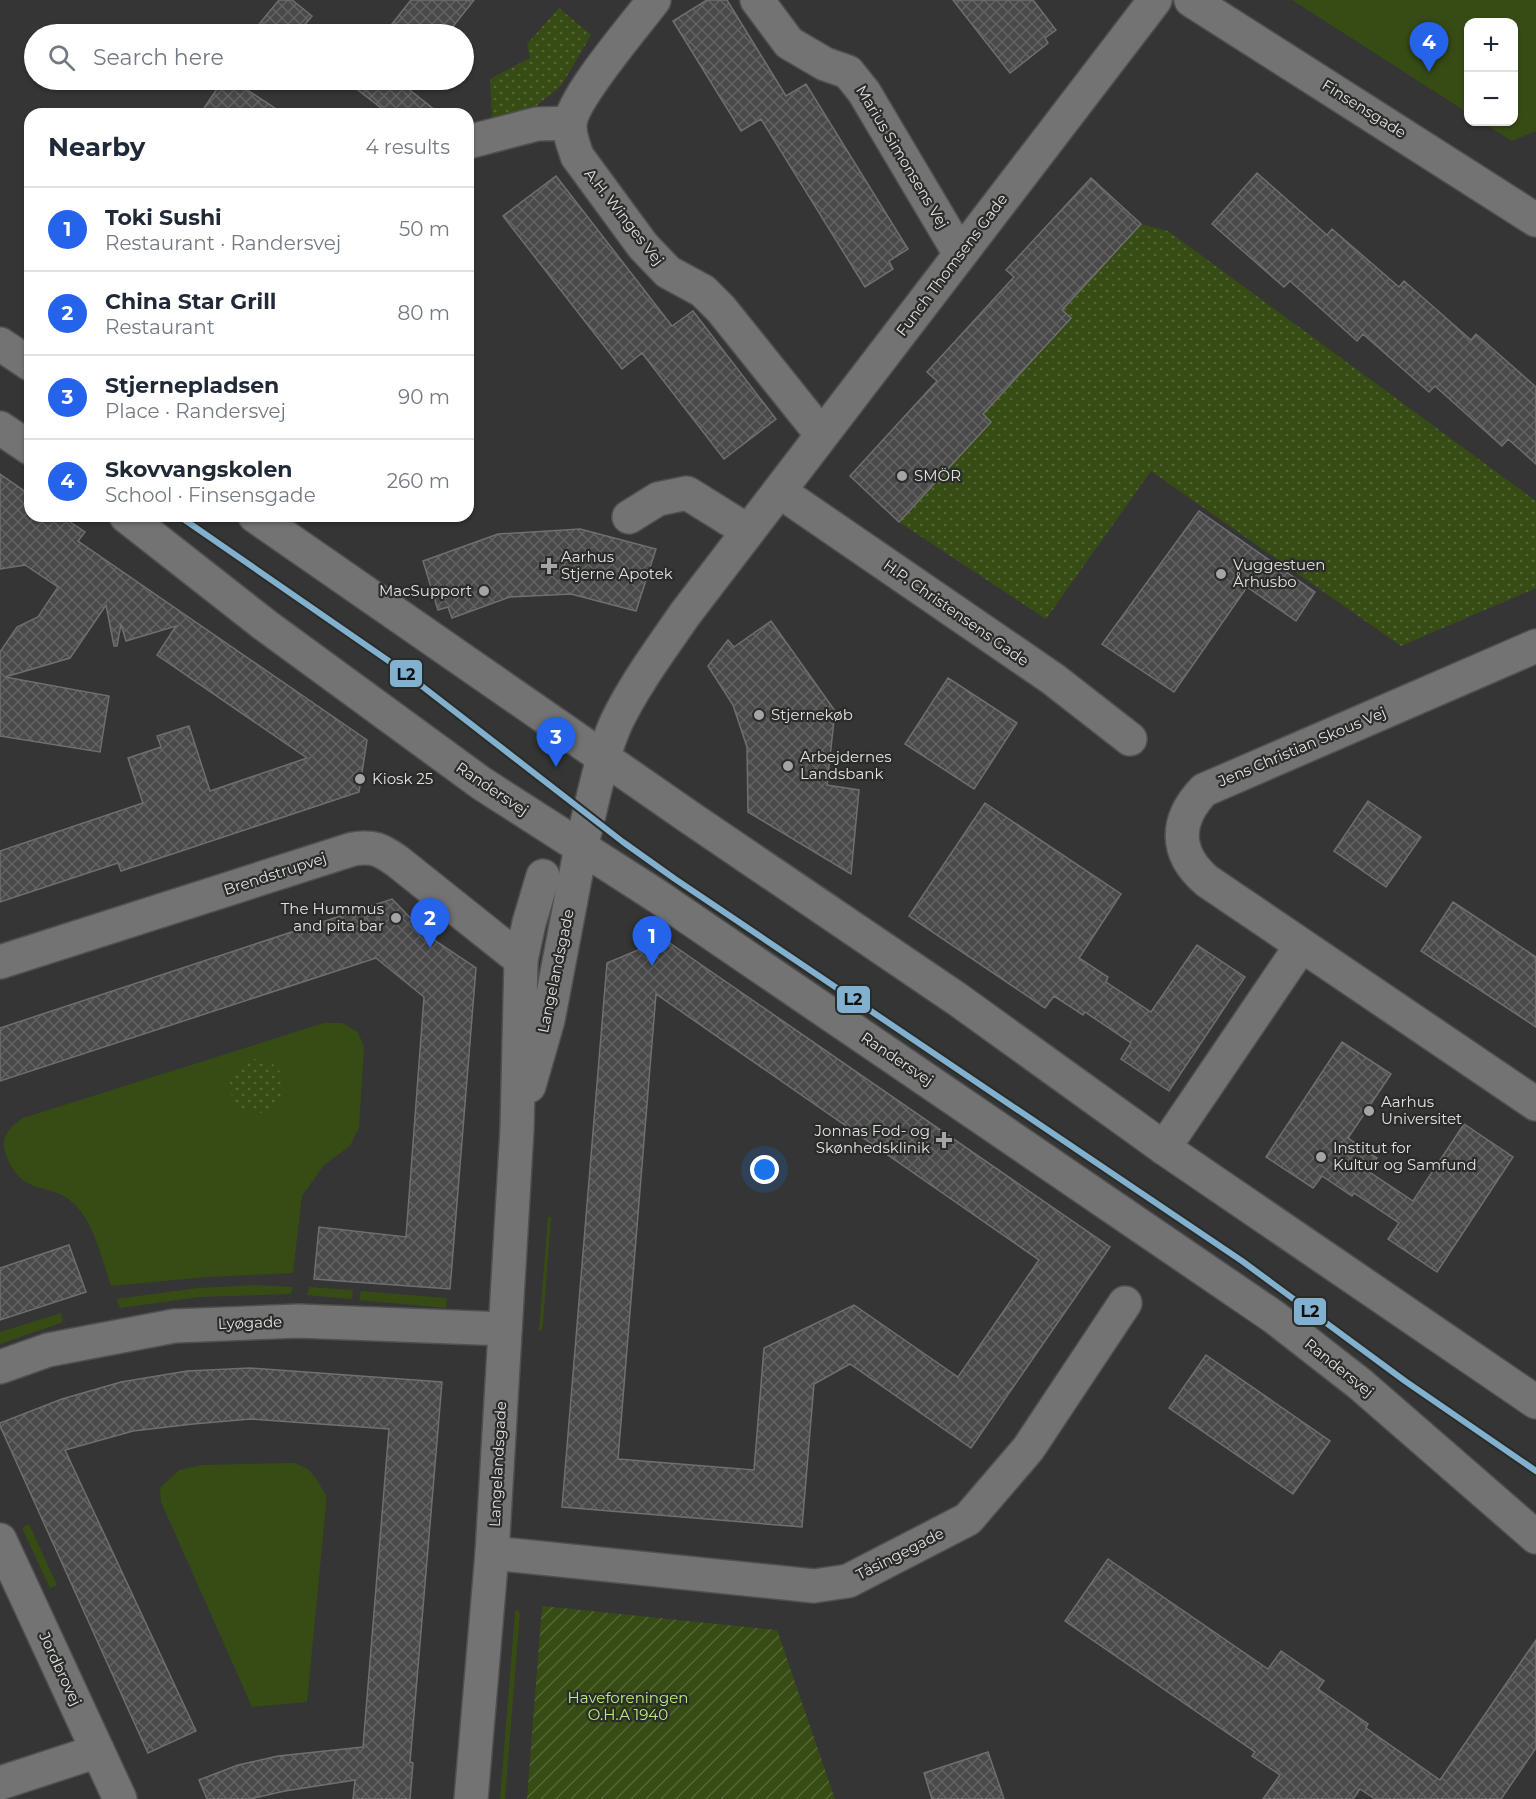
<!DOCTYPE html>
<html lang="en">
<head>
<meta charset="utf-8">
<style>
	:root { --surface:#fff; --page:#f6f6f7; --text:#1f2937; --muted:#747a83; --line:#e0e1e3; --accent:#2563eb }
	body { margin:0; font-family:Montserrat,sans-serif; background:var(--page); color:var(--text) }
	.controls { position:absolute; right:18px; top:18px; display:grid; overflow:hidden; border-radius:12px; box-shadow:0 2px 4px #0004 }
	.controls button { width:54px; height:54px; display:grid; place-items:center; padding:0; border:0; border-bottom:2px solid var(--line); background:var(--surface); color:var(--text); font:30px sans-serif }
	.you { position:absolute; left:765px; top:1170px; width:21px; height:21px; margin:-15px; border:4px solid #fff; border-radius:50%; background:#1a73e8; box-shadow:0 0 0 9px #1a73e833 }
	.badge { display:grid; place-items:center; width:39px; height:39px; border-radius:50%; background:var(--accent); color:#fff; font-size:20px; font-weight:700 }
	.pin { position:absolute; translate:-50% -50px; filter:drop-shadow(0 2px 3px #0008) }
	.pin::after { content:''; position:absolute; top:32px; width:21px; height:18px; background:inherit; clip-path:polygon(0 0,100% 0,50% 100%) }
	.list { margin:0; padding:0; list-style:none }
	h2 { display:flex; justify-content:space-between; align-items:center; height:78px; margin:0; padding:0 24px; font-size:26px }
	h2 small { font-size:20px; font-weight:400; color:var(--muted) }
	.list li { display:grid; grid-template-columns:39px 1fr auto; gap:18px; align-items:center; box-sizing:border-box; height:84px; padding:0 24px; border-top:2px solid var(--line) }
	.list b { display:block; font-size:22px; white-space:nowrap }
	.list p { margin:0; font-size:20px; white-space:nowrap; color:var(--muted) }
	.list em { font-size:20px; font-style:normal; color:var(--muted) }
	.icon { flex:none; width:33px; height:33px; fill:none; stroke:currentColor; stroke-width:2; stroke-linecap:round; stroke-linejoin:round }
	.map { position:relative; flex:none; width:1536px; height:1799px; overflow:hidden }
	.search { position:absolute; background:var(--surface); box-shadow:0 2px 4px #0004; left:24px; top:24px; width:450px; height:66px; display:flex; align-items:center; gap:15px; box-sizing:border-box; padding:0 21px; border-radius:33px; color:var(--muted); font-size:22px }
	.panel { position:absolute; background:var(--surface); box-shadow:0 2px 4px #0004; left:24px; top:108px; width:450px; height:414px; border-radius:18px }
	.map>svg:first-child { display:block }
</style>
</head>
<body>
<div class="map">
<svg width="1536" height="1799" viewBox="0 0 1536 1799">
	<defs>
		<pattern id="park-dots" width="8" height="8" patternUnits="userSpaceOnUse" patternTransform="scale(1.5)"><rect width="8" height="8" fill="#374c15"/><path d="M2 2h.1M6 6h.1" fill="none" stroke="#546637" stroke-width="1.8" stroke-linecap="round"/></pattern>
		<pattern id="garden-furrows" width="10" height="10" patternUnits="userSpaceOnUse" patternTransform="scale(1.5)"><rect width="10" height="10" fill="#374c15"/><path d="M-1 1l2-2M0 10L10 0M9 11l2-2" fill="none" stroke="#546637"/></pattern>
		<pattern id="building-cross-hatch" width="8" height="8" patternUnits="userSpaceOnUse" patternTransform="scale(1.5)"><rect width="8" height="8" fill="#484948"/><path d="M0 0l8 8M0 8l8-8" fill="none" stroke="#626362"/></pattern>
	</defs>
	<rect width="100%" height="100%" fill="#343534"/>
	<!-- grass -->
	<path fill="#374c15" d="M1292 0H1536V131L1512 141 1481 122H1514V22H1468V113Z
		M324 1023H342L358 1032 364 1047 359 1127 350 1146 324 1165 302 1196 293 1273 206 1277 111 1286C102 1260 96 1230 79 1209 55 1178 22 1202 5 1152 0 1137 11 1126 23 1118Z
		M548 1217H551L543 1324 542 1330 539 1331Z
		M254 1285 293 1287 291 1294 200 1297 120 1308 116 1299 198 1288Z
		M309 1287 353 1290 352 1299 307 1295Z
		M361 1291 447 1298 446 1308 359 1300Z
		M61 1313 63 1322 0 1344V1332Z
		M294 1463 308 1469 315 1477 326 1495V1506L307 1702 252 1707 161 1502 160 1488 179 1470 202 1465Z
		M29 1524 57 1585 50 1588 22 1528Z
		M517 1610 520 1613 505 1799H500L515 1612Z"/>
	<!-- park -->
	<path fill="url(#park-dots)" d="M559 8 591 35 561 86 535 107 492 119 490 79 530 58 527 44Z
		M1141 224 1168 231 1536 501V588L1401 646 1151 471 1046 619 899 522 991 422 983 414 1062 310Z
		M230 1086a27 27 0 1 1 54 0a27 27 0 1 1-54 0Z"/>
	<!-- garden -->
	<path fill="url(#garden-furrows)" d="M542 1606 777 1630 835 1799H527Z"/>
	<!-- building -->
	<path fill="url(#building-cross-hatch)" stroke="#6f706e" stroke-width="1.5" fill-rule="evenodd" d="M279 0H292L312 16 297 34H251Z
		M411 0H474L447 34H384Z
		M707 0H727L786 96 806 84 908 249 889 261 893 269 865 287 761 119 741 131 673 21Z
		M953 0H1033L1056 30 1045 38 1048 43 1010 73Z
		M223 80H232L284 114H200Z
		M345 80H397L440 114H389Z
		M1257 173 1327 235 1332 229 1399 287 1404 281 1471 340 1476 334 1536 387V464L1508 439 1502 446 1435 386 1429 392 1363 334 1357 341 1290 281 1284 287 1212 224Z
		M556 176 672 326 693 311 776 419 724 459 642 353 622 369 503 216Z
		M1091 178 1141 224 1062 310 1071 318 983 414 991 422 899 522 850 476 937 381 927 372 1014 277 1006 270Z
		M0 474 30 495V516H61L85 532 78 541 367 740 359 792 121 871 118 863 0 902V851L143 803 128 758 161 747 157 736 189 726 210 791 307 758 157 655 176 626 126 641 121 624 117 646H114L106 605 70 658 5 677 109 696 100 752 0 736V652L17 627 38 617 58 587 25 565 0 569Z
		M1199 511 1315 592 1296 621 1247 587 1174 692 1102 644Z
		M580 529 656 549 636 611 571 594 510 597 452 618 448 607 438 610 423 561 498 534Z
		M771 621 835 711 827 785 859 790 851 874 748 812 747 747 733 705 708 666 728 640 734 647Z
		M948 678 1017 723 974 789 905 744Z
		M1368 801 1421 837 1386 887 1334 851Z
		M985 803 1121 894 1079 958 1108 977 1106 982 1151 1012 1197 945 1245 977 1169 1091 1121 1059 1131 1043 1085 1012 1083 1015 1054 996 1045 1008 909 916Z
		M392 899 427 935 476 968 450 1289 314 1279 319 1227 406 1237 424 997 376 958 0 1081V1028Z
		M1453 902 1536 957V1027L1421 951Z
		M664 939 1110 1247 971 1448 850 1364 814 1384 802 1527 562 1507 607 963ZM656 994 1039 1260 958 1377 854 1305 764 1348 754 1470 618 1459Z
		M1342 1042 1391 1074 1348 1138 1377 1158 1368 1171 1413 1201 1464 1124 1513 1157 1437 1272 1388 1239 1399 1223 1354 1193 1352 1196 1322 1176 1313 1188 1266 1157Z
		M69 1245 86 1292 0 1320V1268Z
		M1206 1355 1330 1441 1293 1494 1169 1408Z
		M250 1368 442 1382 410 1762 413 1763 410 1799H353L355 1780 285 1791 250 1799H207L199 1780 238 1765 278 1756 363 1747 389 1429 251 1419 193 1424 133 1431 65 1450 196 1731 148 1753 0 1426V1423L62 1399 121 1382 187 1371Z
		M1108 1559 1268 1669 1281 1651 1324 1681 1318 1689 1368 1724 1366 1728 1440 1780 1536 1640V1748L1501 1799H1375L1360 1789 1353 1799H1263L1280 1775 1252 1756 1255 1752 1065 1621Z
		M988 1752 1004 1799H932L924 1773Z"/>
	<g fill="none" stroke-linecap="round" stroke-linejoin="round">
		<!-- minor casing -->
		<g stroke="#505050" stroke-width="36">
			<path id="minor" d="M654 0C636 24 572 98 570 124 569 135 574 146 577 156L643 246 668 272 703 291 721 309 822 435
				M757 0 789 43 825 64 848 72 864 92 960 254
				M1191 0 1536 220
				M468 142 537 124 570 123
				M779 491 1053 679 1130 739
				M629 517 658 499 687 493 748 531
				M1536 646 1204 790C1175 820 1174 853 1207 881L1536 1104
				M581 847C592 806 599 762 616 723 634 685 661 649 685 614L1155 0
				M0 962 353 849C373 846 380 849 397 861L521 960 529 923 543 876
				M1164 1148 1301 946
				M0 1367 48 1350 174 1326 298 1321 505 1329
				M0 1540 120 1799
				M492 1553 814 1586 848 1581 968 1519 1028 1449 1125 1303
				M0 1783 98 1751"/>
		</g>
		<!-- tertiary casing -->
		<g stroke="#505050" stroke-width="36">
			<path id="tertiary" d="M0 344 30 364
				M0 428 30 448
				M126 516 265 625 481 783 657 896 1274 1317 1360 1384 1536 1537
				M255 516 689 817 957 999 1164 1148 1536 1402
				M529 1086 548 1020 581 847
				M471 1799 492 1553 517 1129 521 960"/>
		</g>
		<!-- minor -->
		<use href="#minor" stroke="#727372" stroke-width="33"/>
		<!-- tertiary -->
		<use href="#tertiary" stroke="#727372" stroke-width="33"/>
		<!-- rail-1 casing -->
		<g stroke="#2a2c29" stroke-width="10">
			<path id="rail-1" d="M179 516 396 666 623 842 675 879 1242 1261 1405 1381 1536 1471"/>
		</g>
		<!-- rail-1 -->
		<use href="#rail-1" stroke="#82b0cf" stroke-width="6"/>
	</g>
	<!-- markers -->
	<g fill="#a4a5a4" stroke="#2a2c29" stroke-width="2">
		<circle cx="902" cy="476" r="6"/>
		<path d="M546 557h6v6h6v6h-6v6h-6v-6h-6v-6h6z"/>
		<circle cx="1221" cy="574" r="6"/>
		<circle cx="484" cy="591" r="6"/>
		<circle cx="759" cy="715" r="6"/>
		<circle cx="788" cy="766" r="6"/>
		<circle cx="360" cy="779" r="6"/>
		<circle cx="396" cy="918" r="6"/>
		<circle cx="1369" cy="1111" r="6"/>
		<path d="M941 1131h6v6h6v6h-6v6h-6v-6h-6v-6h6z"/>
		<circle cx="1321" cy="1157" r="6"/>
	</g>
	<g text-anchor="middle" stroke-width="4.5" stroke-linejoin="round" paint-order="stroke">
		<!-- street labels -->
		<g font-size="15" fill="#e1e1e0" stroke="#2a2c29">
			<text transform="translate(1364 109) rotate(32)" y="5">Finsensgade</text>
			<text transform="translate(902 157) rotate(59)" y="5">Marius Simonsens Vej</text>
			<text transform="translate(624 217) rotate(52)" y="5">A.H. Winges Vej</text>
			<text transform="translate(952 265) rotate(-53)" y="5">Funch Thomsens Gade</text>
			<text transform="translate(956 613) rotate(35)" y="5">H.P. Christensens Gade</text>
			<text transform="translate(1302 747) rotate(-23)" y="5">Jens Christian Skous Vej</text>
			<text transform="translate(492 789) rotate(34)" y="5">Randersvej</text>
			<text transform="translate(275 874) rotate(-18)" y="5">Brendstrupvej</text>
			<text transform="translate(556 971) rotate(-78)" y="5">Langelandsgade</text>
			<text transform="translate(897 1059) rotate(34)" y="5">Randersvej</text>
			<text transform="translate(250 1323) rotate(-2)" y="5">Lyøgade</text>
			<text transform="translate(1339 1368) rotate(39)" y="5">Randersvej</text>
			<text transform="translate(498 1464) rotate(-87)" y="5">Langelandsgade</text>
			<text transform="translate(900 1554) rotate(-27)" y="5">Tåsingegade</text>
			<text transform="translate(60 1669) rotate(65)" y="5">Jordbrovej</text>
		</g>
		<!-- poi labels -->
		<g font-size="15" fill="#e1e1e0" stroke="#2a2c29" text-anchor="start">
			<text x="914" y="481">SMÖR</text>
			<text x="561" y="562">Aarhus<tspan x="561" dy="17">Stjerne Apotek</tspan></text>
			<text x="1233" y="570">Vuggestuen<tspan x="1233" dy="17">Århusbo</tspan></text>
			<text x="472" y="596" text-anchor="end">MacSupport</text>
			<text x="771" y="720">Stjernekøb</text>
			<text x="800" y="762">Arbejdernes<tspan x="800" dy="17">Landsbank</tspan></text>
			<text x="372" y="784">Kiosk 25</text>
			<text x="384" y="914" text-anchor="end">The Hummus<tspan x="384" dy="17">and pita bar</tspan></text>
			<text x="1381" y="1107">Aarhus<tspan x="1381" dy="17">Universitet</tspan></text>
			<text x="930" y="1136" text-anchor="end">Jonnas Fod- og<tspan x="930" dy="17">Skønhedsklinik</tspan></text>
			<text x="1333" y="1153">Institut for<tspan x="1333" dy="17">Kultur og Samfund</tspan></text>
		</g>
		<!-- park labels -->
		<g font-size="15" fill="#baed7d" stroke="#2a2c29">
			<text x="628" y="1703">Haveforeningen<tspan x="628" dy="17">O.H.A 1940</tspan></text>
		</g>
	</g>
	<g stroke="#2a2c29" stroke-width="2">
		<rect x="389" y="659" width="34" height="29" rx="6" fill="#82b0cf"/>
		<rect x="836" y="985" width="35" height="29" rx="6" fill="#82b0cf"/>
		<rect x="1293" y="1297" width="34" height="29" rx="6" fill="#82b0cf"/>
	</g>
	<g font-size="16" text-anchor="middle" font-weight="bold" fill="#111">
		<text x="406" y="680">L2</text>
		<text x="853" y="1005">L2</text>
		<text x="1310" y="1317">L2</text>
	</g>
</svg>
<div class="controls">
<button>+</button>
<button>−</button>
</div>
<div class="you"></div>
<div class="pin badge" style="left:652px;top:966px">1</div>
<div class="pin badge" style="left:430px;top:948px">2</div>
<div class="pin badge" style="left:556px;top:767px">3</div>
<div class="pin badge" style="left:1429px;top:72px">4</div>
<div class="search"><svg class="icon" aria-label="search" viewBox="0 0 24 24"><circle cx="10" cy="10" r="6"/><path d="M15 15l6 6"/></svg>Search here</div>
<section class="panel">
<h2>Nearby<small>4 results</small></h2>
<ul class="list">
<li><span class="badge">1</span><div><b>Toki Sushi</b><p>Restaurant · Randersvej</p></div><em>50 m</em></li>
<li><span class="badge">2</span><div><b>China Star Grill</b><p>Restaurant</p></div><em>80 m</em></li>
<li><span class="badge">3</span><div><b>Stjernepladsen</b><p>Place · Randersvej</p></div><em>90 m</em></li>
<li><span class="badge">4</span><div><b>Skovvangskolen</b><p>School · Finsensgade</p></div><em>260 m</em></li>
</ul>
</section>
</div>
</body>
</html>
